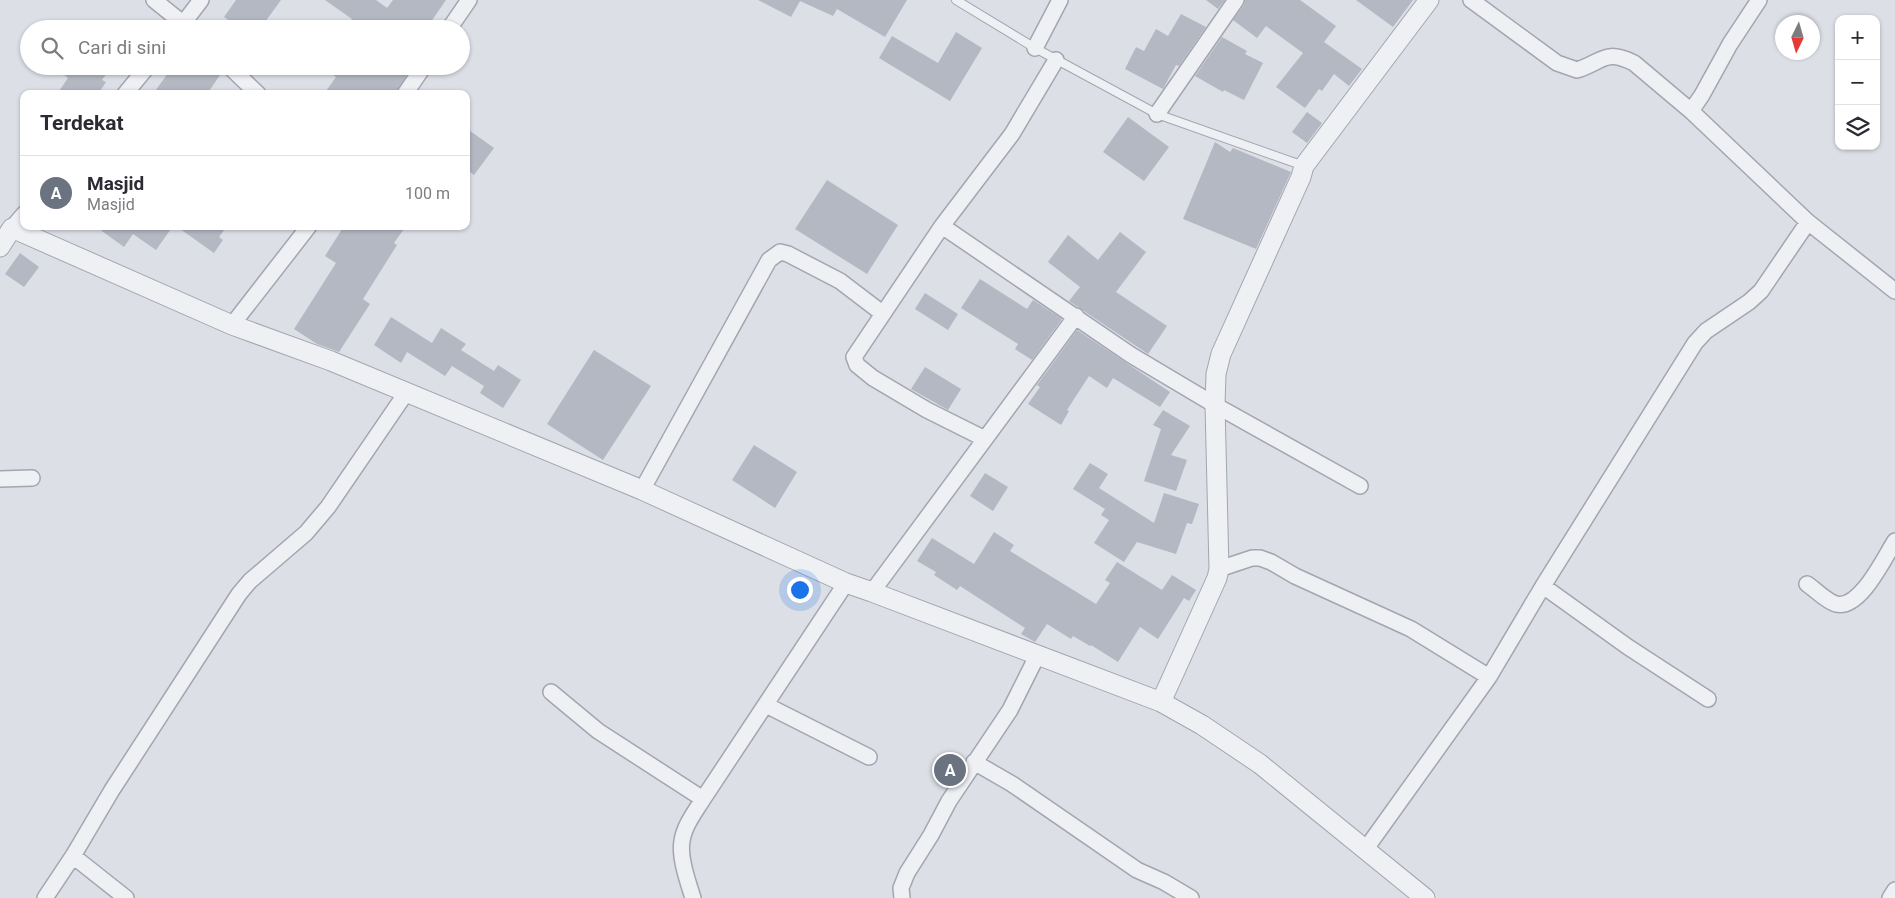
<!DOCTYPE html>
<html lang="id">
<head>
<meta charset="utf-8">
<style>
	:root { --surface:#fff; --page:#f2f2f3; --text:#2b2b33; --muted:#7c7c81; --line:#e1e1e2; --accent:#2563eb }
	body { margin:0; font-family:Roboto,sans-serif; background:var(--page); color:var(--text) }
	.controls { position:absolute; right:15px; top:15px; display:grid; overflow:hidden; border-radius:10px; box-shadow:0 1px 4px #0004 }
	.controls button { width:45px; height:45px; display:grid; place-items:center; padding:0; border:0; border-bottom:1px solid var(--line); background:var(--surface); color:var(--text); font:25px sans-serif }
	.compass { position:absolute; left:1775px; top:15px; width:45px; height:45px; border-radius:50%; background:var(--surface); box-shadow:0 1px 4px #0004; rotate:185deg }
	.you { position:absolute; left:799px; top:589px; width:18px; height:18px; margin:-12px; border:4px solid #fff; border-radius:50%; background:#1a73e8; box-shadow:0 0 0 8px #1a73e833 }
	.badge { display:grid; place-items:center; width:32px; height:32px; border-radius:50%; background:var(--accent); color:#fff; font-size:16px; font-weight:700 }
	.pin { position:absolute; translate:-50% -50%; border:2px solid #fff; box-shadow:0 1px 5px #0006 }
	.list { margin:0; padding:0; list-style:none }
	h2 { display:flex; justify-content:space-between; align-items:center; height:65px; margin:0; padding:0 20px; font-size:21px }
	h2 small { font-size:16px; font-weight:400; color:var(--muted) }
	.list li { display:grid; grid-template-columns:32px 1fr auto; gap:15px; align-items:center; box-sizing:border-box; height:75px; padding:0 20px; border-top:1px solid var(--line) }
	.list b { display:block; font-size:19px; white-space:nowrap }
	.list p { margin:0; font-size:16px; white-space:nowrap; color:var(--muted) }
	.list em { font-size:16px; font-style:normal; color:var(--muted) }
	.icon { flex:none; width:28px; height:28px; fill:none; stroke:currentColor; stroke-width:2; stroke-linecap:round; stroke-linejoin:round }
	.map { position:relative; flex:none; width:1895px; height:898px; overflow:hidden }
	.search { position:absolute; background:var(--surface); box-shadow:0 1px 4px #0004; left:20px; top:20px; width:450px; height:55px; display:flex; align-items:center; gap:12px; box-sizing:border-box; padding:0 18px; border-radius:28px; color:var(--muted); font-size:19px }
	.panel { position:absolute; background:var(--surface); box-shadow:0 1px 4px #0004; left:20px; top:90px; width:450px; height:140px; border-radius:10px }
	.map>svg:first-child { display:block }
</style>
</head>
<body>
<div class="map">
<svg width="1895" height="898" viewBox="0 0 1895 898">
	<rect width="100%" height="100%" fill="#dcdfe6"/>
	<!-- building -->
	<path fill="#b3b8c2" d="M236 0H281L260 29H241L224 17Z
		M325 0H376L387 8 393 0H446L426 29H345L352 19Z
		M758 0H907L885 37 837 9 833 16 800 1 791 17Z
		M1206 0H1225L1218 9Z
		M1245 0H1300L1336 26 1324 42 1362 69 1349 86 1334 74 1322 91 1319 89 1305 108 1276 87 1303 53 1266 26 1257 38 1233 20 1244 5Z
		M1356 0H1413L1393 27Z
		M1181 14 1206 27 1179 66 1176 65 1163 89 1125 69 1136 47 1144 51 1156 29 1168 36Z
		M956 32 982 48 950 101 879 58 892 36 938 63Z
		M1222 37 1247 51 1245 54 1263 63 1244 100 1224 90 1223 92 1195 76Z
		M52 66H112L102 80 106 82 98 94H57L68 78Z
		M173 66H208L220 75 207 94H153Z
		M321 66H412L396 94H324L336 77Z
		M1307 112 1322 123 1307 143 1292 132Z
		M1128 117 1169 147 1144 181 1103 152Z
		M466 128 494 148 474 175 466 169Z
		M1215 142 1230 152 1233 148 1291 172 1256 249 1183 219Z
		M827 180 898 225 867 274 795 229Z
		M95 226H173L156 250 133 234 124 247Z
		M176 226H227L219 237 223 240 214 253Z
		M344 226H406L394 243 397 245 363 299 370 304 339 352 317 344 294 329 336 263 325 256Z
		M1120 232 1146 252 1116 292 1167 326 1148 354 1069 301 1080 287 1048 262 1068 235 1098 260Z
		M20 253 39 267 24 287 5 274Z
		M980 279 1027 309 1033 300 1062 319 1032 360 1015 349 1018 344 961 308Z
		M925 293 958 314 948 330 915 309Z
		M391 317 432 343 441 328 466 344 461 350 494 371 498 365 521 380 503 408 480 393 484 386 452 366 445 376 407 352 401 363 374 345Z
		M1077 330 1170 392 1160 407 1113 378 1107 388 1089 376 1067 410 1069 411 1061 425 1028 404 1040 387 1037 385Z
		M594 350 651 386 603 460 547 424Z
		M925 367 961 389 948 410 911 389Z
		M1163 410 1190 426 1171 455 1187 460 1176 491 1144 481 1161 429 1153 425Z
		M754 445 797 472 775 508 732 480Z
		M1090 463 1108 474 1099 488 1154 523 1164 493 1199 504 1192 524 1187 523 1176 554 1137 542 1124 562 1094 543 1109 520 1101 515 1105 509 1073 489Z
		M985 473 1008 487 993 511 970 496Z
		M994 532 1014 545 1010 551 1096 604 1110 583 1105 580 1117 562 1162 590 1172 575 1196 590 1189 601 1184 598 1158 639 1140 627 1118 662 1091 645 1090 646 1073 636 1071 639 1047 624 1035 642 1021 634 1025 628 960 586 957 590 934 575 936 572 917 561 932 538 974 564Z"/>
	<g fill="none" stroke-linecap="round" stroke-linejoin="round">
		<!-- service casing -->
		<g stroke="#a2a6b0" stroke-width="10">
			<path id="service" d="M956 0 1035 48 1157 114 1304 166"/>
		</g>
		<!-- minor casing -->
		<g stroke="#a2a6b0" stroke-width="18">
			<path id="minor" d="M154 0 190 29
				M1471 0 1557 63 1577 70C1604 61 1605 49 1634 63L1691 111
				M1759 0 1730 44 1702 95 1691 111 1808 222 1895 291
				M179 29 201 0
				M449 29 469 0
				M1035 48 1060 0
				M1056 60 1012 134 942 226 1131 355 1215 405 1360 486
				M229 66 258 94
				M125 94 148 66
				M405 94 424 66
				M1157 114 1236 0
				M942 226 854 357 857 365 873 378 927 410 985 439
				M12 228 24 214
				M232 325 309 226
				M0 479 32 478
				M642 490 769 260 780 252 788 254 840 281 882 313
				M1219 569 1252 558H1260L1271 562 1295 576 1411 629 1489 677
				M1807 584C1816 590 1826 601 1836 604 1860 610 1884 558 1895 541
				M1543 586 1628 647 1708 699
				M872 592 1076 316
				M551 692 598 731 703 799
				M766 705 869 757
				M974 762 1012 784 1137 870 1164 882 1191 898
				M1365 850 1489 677 1543 586 1695 343 1706 331 1749 302 1761 291 1808 222
				M73 856 126 898
				M45 898 73 856 112 790 239 594 250 581 306 533 328 507 406 393
				M693 898C688 882 679 857 682 841 684 826 695 812 703 799L846 583
				M902 898 901 888 907 873 931 835 949 801 1010 710 1037 656
				M1890 898 1895 890"/>
		</g>
		<!-- tertiary casing -->
		<g stroke="#a2a6b0" stroke-width="21">
			<path id="tertiary" d="M0 247 12 228 232 325 331 361 642 490 846 583 872 592 1161 702 1202 725 1260 764 1425 898
				M1161 702 1217 578 1219 569 1215 405 1216 374 1221 354 1301 177 1304 166 1429 0"/>
		</g>
		<!-- service -->
		<use href="#service" stroke="#eef0f4" stroke-width="8"/>
		<!-- minor -->
		<use href="#minor" stroke="#eef0f4" stroke-width="15"/>
		<!-- tertiary -->
		<use href="#tertiary" stroke="#eef0f4" stroke-width="19"/>
	</g>
</svg>
<div class="controls">
<button>+</button>
<button>−</button>
<button><svg class="icon" aria-label="layers" viewBox="0 0 24 24"><path d="M12 4l9 5-9 5-9-5zM3 14l9 5 9-5"/></svg></button>
</div>
<svg class="compass" viewBox="-18 -18 36 36"><path d="M0-13l5 13h-10z" fill="#e53935"/><path d="M0 13l5-13h-10z" fill="#7c7c81"/></svg>
<div class="you"></div>
<div class="pin badge" style="left:950px;top:770px;background:#6b7280">A</div>
<div class="search"><svg class="icon" aria-label="search" viewBox="0 0 24 24"><circle cx="10" cy="10" r="6"/><path d="M15 15l6 6"/></svg>Cari di sini</div>
<section class="panel">
<h2>Terdekat<small></small></h2>
<ul class="list">
<li><span class="badge" style="background:#6b7280">A</span><div><b>Masjid</b><p>Masjid</p></div><em>100 m</em></li>
</ul>
</section>
</div>
</body>
</html>
